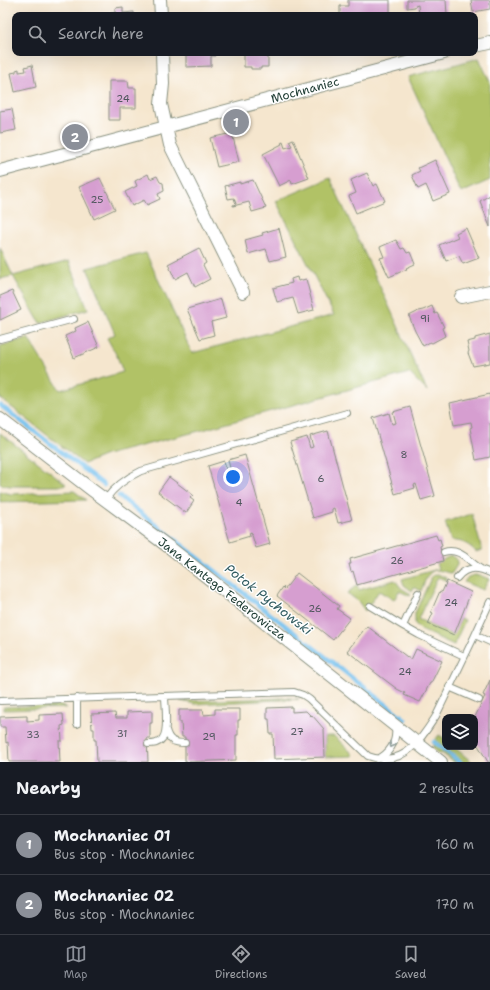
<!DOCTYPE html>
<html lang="en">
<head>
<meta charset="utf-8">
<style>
	:root { --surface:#171b24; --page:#242831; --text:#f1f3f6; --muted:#9ea1a6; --line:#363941; --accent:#8c9099 }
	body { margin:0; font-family:"Shantell Sans",sans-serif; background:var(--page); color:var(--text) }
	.controls { position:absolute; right:12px; bottom:12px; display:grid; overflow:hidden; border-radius:8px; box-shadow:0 4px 16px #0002 }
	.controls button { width:36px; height:36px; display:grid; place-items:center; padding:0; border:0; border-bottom:1px solid var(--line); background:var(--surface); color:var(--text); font:20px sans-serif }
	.you { position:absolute; left:233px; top:477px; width:14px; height:14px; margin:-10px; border:3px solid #fff; border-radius:50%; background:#1a73e8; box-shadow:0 0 0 6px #1a73e833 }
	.badge { display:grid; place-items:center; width:26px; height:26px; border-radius:50%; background:var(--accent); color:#fff; font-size:13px; font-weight:700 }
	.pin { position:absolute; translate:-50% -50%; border:2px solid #fff; box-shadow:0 1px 4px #0006 }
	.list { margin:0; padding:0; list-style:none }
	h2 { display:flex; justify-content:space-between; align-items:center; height:52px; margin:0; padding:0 16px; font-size:17px }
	h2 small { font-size:13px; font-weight:400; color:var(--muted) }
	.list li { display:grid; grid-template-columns:26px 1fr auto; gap:12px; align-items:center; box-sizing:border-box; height:60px; padding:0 16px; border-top:1px solid var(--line) }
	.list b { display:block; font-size:15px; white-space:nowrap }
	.list p { margin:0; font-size:13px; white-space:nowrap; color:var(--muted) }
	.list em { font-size:13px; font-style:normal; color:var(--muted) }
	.icon { flex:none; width:22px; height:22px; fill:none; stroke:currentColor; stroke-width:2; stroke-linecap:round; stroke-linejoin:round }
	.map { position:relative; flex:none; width:490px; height:762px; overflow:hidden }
	.search { position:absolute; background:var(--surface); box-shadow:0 4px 16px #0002; left:12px; right:12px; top:12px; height:44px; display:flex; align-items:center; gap:10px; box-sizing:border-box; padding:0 14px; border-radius:8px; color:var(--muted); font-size:15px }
	.sheet { height:172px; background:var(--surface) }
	nav { display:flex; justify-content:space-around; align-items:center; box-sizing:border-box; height:56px; border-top:1px solid var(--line); background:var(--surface); font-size:11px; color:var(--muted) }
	nav a { display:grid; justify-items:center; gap:2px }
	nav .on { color:var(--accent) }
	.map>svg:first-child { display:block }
</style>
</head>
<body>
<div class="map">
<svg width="490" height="762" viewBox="0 0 490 762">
	<rect width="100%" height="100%" fill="#fff"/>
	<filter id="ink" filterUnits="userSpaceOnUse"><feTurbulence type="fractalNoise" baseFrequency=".025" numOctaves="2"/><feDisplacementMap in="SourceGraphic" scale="8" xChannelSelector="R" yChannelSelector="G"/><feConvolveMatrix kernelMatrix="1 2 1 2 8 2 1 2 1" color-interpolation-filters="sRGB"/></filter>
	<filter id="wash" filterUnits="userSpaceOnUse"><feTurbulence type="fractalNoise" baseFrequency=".012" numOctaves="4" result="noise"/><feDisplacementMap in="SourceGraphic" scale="16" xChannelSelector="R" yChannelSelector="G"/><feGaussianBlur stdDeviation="0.9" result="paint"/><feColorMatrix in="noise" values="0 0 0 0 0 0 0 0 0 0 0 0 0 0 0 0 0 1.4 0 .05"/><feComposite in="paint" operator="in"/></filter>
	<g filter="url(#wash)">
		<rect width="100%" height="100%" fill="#f5e6ce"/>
		<!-- green -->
		<path fill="#b1c266" stroke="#68804d" d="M479 58 490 82V180L461 193 408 77Z
			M330 178 388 304 427 391 409 373 199 431 106 455 84 464 0 398V346L28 338 60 390 123 372 117 356 107 338 115 334 87 268 146 253 192 353 334 315 276 201Z
			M0 248 13 276 69 261 88 309 40 323 13 276 0 279Z
			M0 433 66 484 59 486H10L0 484Z
			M0 491 11 494 74 491 86 500 0 502Z
			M472 514 482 550 476 552C469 544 461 540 451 541L445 522Z
			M451 556C456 557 457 560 457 565L452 573C446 573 441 570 436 570 427 571 424 584 421 591L414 587 412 591 404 585 402 579 438 569 436 563C442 561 445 558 451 556Z
			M438 574 446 578 447 581 438 577 418 619 453 635 461 618 465 620 454 645 421 630 415 624V613L431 578 434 575Z
			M475 575H479L489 579 483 590 464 582 468 577Z
			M395 580 401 588 411 594 410 596 399 591 394 600 379 591 365 611 358 601 347 593 357 585 359 590Z
			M287 698 299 699 195 704 180 701Z
			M58 705 67 708 3 710V707Z
			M439 735 445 739V747H454L472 762H454L442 753 440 754 433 748V743Z
			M325 736H334L354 755 353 756 325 757Z"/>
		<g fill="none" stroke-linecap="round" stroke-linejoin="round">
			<!-- stream -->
			<path stroke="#74c1ee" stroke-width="4.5" d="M0 405 104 485
				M119 496 405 719
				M434 742 460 762"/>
		</g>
		<g id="blocks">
			<!-- building -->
			<path fill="#d69ed0" d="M348 0H390V15H340V6H348Z
				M407 0H446L447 15H419L418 5 415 6V7L407 8Z
				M471 0H490V9L473 12Z
				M123 7V13L134 12V15H111V13H115V8Z
				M186 53H215V56H211V66L186 67Z
				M244 53H268V67H261V69H251V67H244Z
				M32 65 36 87 15 92 11 73 16 72V70L19 69V72L26 71 25 67Z
				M109 81H128L129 88H136V108H120V120H109Z
				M12 109 16 130 0 133V111Z
				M232 133 239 162 217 167 210 138Z
				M293 139 309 178 292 184 291 180 279 186 263 154 282 144 281 143 283 142 285 148 292 146 289 141Z
				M435 160 450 194 433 201 426 185 418 189 412 175 420 171 418 168Z
				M367 173 373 186 377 184 385 201 356 213 349 196 356 193 351 180Z
				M148 174 150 179 157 176 160 182 163 183 164 191 158 194 160 199 147 205 144 200 132 206 125 192 137 186 135 181Z
				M100 178 115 209 94 219 79 187Z
				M253 180 266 208 252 212 249 202 233 206V205L236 204 234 198 228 199 225 186 240 182V184Z
				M490 195V227L480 201Z
				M279 228 286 257 270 261 266 249 248 254 245 240 263 235 262 233Z
				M466 228 479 258 463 264 459 256 446 261 439 245 458 237 456 233Z
				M396 240 401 249 404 248 407 253 410 252 415 264 406 268 407 269 389 277 380 258 384 257 380 247Z
				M199 248 206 263 203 265 210 279 195 287 188 272 175 279 168 264Z
				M297 277 298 281 306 279 314 310 298 314 293 298 277 302 273 288 292 283 291 279Z
				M12 291 21 310 0 320V296Z
				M221 299 226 318 211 322 214 335 200 339 187 309Z
				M432 306 435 314 437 313 444 327 442 328 445 336 432 343 430 342 423 346 415 331 409 316 417 312 418 311 423 310Z
				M88 322 99 347 74 358 65 336 76 331 75 328Z
				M490 334V363L473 366 468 353 469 351 467 342 475 340V338Z
				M490 394V457L476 460 470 428 472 427 471 422 454 425 450 403Z
				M410 407 435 496 421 500 416 484 414 485 415 488 395 494 373 418 389 413 392 424 396 423 393 412Z
				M328 431 352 520 338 523 334 508 332 509V512L313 518 290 442 307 437 310 448 313 447 310 436Z
				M245 455 270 544 256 548 251 532 249 533 250 536 230 542 208 466 224 461 227 473 231 472 228 460Z
				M169 477 193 495 190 498 194 501 186 513 158 492Z
				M436 535 438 540 440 539 442 546 440 547 443 561 357 585 353 571 351 572 349 564H351L350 559Z
				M297 573 339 606 337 609 350 618 333 640 277 596 283 587 285 589Z
				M447 581 471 592 454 635 428 624 433 613 431 612 440 591 442 592Z
				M367 626 411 660 416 649 442 661 431 683H430L420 702 404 695 405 693 397 689 347 651Z
				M490 680V762H488L476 742 478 741 475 736V717L485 696 483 695Z
				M292 707V712L306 711 311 716 312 715 324 729 325 757 274 759 273 734H270L269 719H267V708Z
				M215 709H240V720H238V735H236V760L185 762V737H182L181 722H179V710H203L204 715 215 714Z
				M152 711V723H150V738H147L148 762H97L96 740H94V729H92L91 714 115 713 116 718H127V712Z
				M63 714 64 725 61 726 62 741H59L60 762H9L8 742 6 743 5 727H0V717L27 716V721L39 720V715Z"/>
		</g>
	</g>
	<g filter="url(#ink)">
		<use href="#blocks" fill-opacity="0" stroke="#8a9281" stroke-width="1"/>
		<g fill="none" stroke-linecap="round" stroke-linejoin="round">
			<!-- service casing -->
			<g stroke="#8a9281" stroke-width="8">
				<path id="service" d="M0 339 74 319
					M105 500C115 486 126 478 141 471L347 413
					M444 552C460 547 469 562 481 569
					M457 578C466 566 478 567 490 573
					M418 593 403 626 419 635 464 656
					M370 606 403 626
					M475 635 490 602
					M449 687 479 700
					M77 698V724
					M0 701 294 692 303 695 309 699 368 756C373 758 378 759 383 759 409 760 423 736 436 716L475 635 490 642
					M166 730C169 741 174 743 185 743
					M148 744C153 744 158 744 162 739 169 732 165 705 165 696
					M378 759C391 752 397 742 395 727"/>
			</g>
			<!-- minor casing -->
			<g stroke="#8a9281" stroke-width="14">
				<path id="minor" d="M160 0 161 15
					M475 46 490 43
					M162 53 163 84 161 104 170 145 243 292
					M0 171 444 53
					M461 297 490 291
					M0 419 92 490 169 547 441 762"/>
			</g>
			<!-- service -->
			<use href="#service" stroke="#fff" stroke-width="6"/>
			<!-- minor -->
			<use href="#minor" stroke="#fff" stroke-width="12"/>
		</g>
		<!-- one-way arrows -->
		<defs><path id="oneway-chevron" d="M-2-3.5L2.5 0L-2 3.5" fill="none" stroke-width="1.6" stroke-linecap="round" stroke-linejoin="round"/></defs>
		<use stroke="#8f9e9a" href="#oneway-chevron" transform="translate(392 745) rotate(117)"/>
	</g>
	<g text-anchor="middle" stroke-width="3" stroke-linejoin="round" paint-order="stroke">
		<!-- number labels -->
		<g font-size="10" fill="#4d555b">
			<text x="123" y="102">24</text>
			<text x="97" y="203">25</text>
			<text x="425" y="322">9i</text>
			<text x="404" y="458">8</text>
			<text x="321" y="482">6</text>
			<text x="239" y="506">4</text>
			<text x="397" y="564">26</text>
			<text x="451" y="606">24</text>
			<text x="315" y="612">26</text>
			<text x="405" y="675">24</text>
			<text x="297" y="735">27</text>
			<text x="122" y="737">31</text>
			<text x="33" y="738">33</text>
			<text x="209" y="740">29</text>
		</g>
		<!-- street labels -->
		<g font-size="12" fill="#1f3d34" stroke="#fff">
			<text transform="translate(305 90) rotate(-15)" y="4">Mochnaniec</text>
			<text transform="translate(222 589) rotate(38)" y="4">Jana Kantego Federowicza</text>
		</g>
		<!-- water labels -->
		<g font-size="13" font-style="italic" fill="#345e62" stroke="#fff">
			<text transform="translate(269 599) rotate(38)" y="5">Potok Pychowski</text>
		</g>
	</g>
</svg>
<div class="controls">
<button><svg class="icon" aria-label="layers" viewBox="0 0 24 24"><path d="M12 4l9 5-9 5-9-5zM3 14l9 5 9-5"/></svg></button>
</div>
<div class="you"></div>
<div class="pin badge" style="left:236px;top:122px">1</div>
<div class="pin badge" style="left:75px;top:137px">2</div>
<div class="search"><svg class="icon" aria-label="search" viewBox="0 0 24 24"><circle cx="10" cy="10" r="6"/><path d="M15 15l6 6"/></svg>Search here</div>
</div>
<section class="sheet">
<h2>Nearby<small>2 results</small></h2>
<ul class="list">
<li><span class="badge">1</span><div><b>Mochnaniec 01</b><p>Bus stop · Mochnaniec</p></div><em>160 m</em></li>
<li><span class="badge">2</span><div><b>Mochnaniec 02</b><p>Bus stop · Mochnaniec</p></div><em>170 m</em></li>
</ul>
</section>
<nav>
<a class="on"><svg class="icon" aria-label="map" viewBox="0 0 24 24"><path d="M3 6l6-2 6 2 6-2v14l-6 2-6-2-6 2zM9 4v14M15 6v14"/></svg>Map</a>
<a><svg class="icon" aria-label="directions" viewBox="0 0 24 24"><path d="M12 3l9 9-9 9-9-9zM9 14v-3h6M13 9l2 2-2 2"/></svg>Directions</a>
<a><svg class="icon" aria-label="saved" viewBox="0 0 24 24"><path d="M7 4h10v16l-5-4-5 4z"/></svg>Saved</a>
</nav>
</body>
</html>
